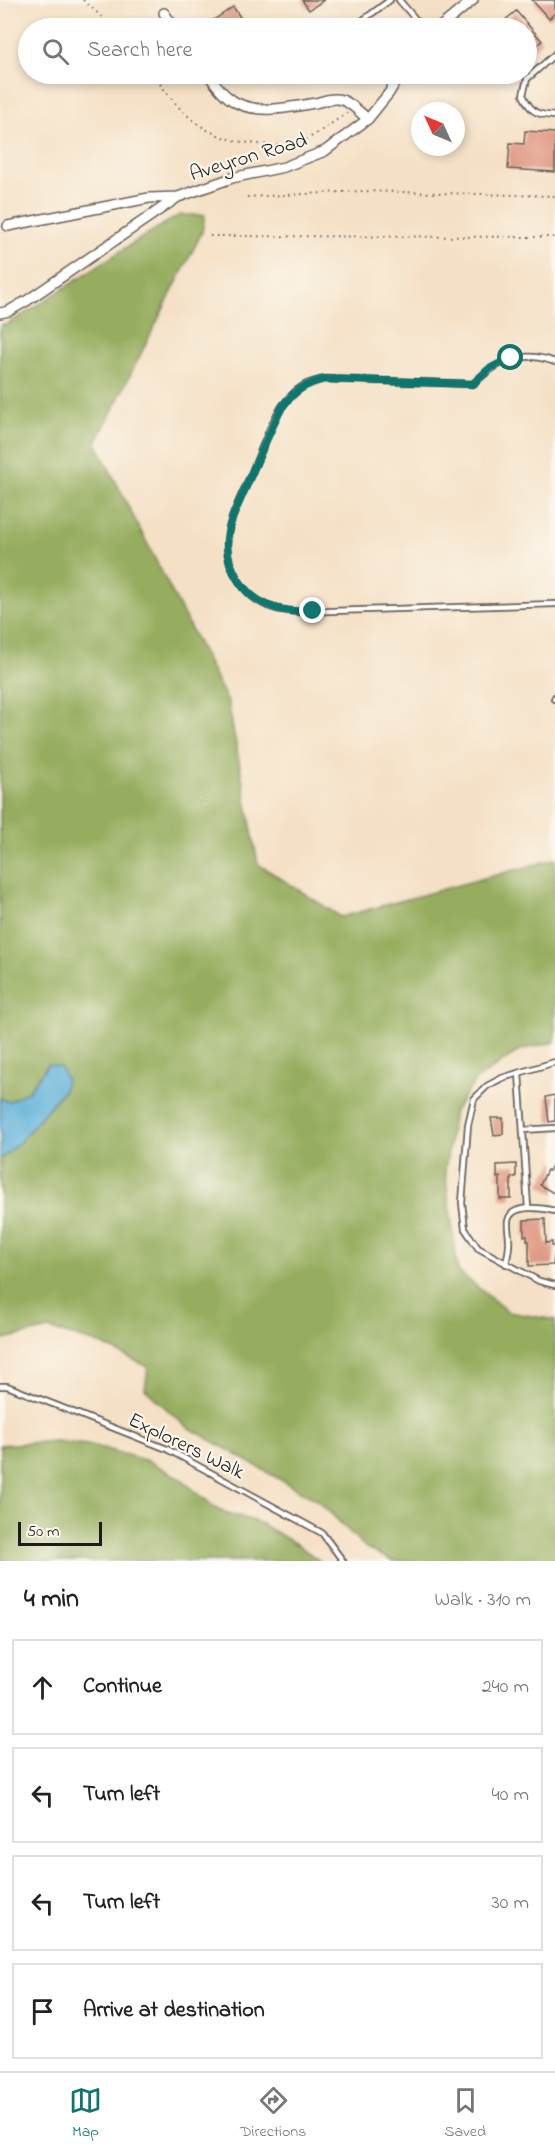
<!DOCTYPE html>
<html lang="en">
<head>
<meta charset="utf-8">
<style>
	:root { --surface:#fff; --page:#f6f6f6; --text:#222; --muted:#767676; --line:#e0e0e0; --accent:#0f766e }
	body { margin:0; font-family:"Indie Flower",sans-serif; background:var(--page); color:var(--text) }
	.compass { position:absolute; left:411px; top:102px; width:54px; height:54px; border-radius:50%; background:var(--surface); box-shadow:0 3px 9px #0003; rotate:314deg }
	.scale { position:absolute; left:18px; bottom:15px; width:84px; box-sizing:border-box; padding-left:6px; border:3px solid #1c1c1c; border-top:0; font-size:16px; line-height:21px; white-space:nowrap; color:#1c1c1c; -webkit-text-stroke:4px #fbf7ec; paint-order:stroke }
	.stop { position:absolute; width:18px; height:18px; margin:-14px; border:4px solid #0f766e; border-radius:50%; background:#fff }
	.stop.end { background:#0f766e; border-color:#fff; box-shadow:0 2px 6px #0008 }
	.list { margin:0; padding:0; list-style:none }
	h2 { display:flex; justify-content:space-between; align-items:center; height:78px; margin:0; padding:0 24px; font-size:26px }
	h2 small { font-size:20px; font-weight:400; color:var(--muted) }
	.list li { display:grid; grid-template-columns:39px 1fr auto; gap:18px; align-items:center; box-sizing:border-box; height:96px; margin:0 12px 12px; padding:0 12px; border:2px solid var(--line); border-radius:0px }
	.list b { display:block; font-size:22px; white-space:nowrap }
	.list em { font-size:20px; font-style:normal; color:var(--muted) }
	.icon { flex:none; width:33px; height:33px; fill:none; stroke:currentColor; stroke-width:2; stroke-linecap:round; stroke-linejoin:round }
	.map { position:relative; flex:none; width:555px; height:1561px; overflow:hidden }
	.search { position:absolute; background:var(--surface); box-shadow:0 3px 9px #0003; left:18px; right:18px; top:18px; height:66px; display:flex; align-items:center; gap:15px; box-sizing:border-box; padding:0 21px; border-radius:33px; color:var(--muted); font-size:22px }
	.sheet { height:510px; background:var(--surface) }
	nav { display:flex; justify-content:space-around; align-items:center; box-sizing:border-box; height:84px; border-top:2px solid var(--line); background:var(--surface); font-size:16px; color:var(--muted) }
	nav a { display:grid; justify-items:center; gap:3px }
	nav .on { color:var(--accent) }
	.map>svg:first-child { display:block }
</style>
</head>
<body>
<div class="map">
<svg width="555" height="1561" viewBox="0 0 555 1561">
	<rect width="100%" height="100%" fill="#fbf7ec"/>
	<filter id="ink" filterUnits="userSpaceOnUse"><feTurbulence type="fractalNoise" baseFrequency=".0167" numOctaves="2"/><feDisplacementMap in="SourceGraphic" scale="12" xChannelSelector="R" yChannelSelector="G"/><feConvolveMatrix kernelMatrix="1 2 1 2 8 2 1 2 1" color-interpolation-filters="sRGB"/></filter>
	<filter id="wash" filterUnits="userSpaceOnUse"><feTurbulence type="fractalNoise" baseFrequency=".008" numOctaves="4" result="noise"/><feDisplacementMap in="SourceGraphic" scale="24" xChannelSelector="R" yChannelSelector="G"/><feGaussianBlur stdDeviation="1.35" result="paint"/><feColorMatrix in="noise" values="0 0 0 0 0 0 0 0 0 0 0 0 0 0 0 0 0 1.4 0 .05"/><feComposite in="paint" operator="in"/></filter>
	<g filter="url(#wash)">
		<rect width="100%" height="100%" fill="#f5e0c5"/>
		<!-- forest -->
		<path fill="#96ad5f" stroke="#59643e" stroke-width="1.5" d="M180 215H205L202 232 96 443 228 702 258 864 341 917 555 859V1042L520 1050 476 1080 454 1111 445 1171 458 1271 508 1312 555 1320V1561H392L366 1548 318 1501 184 1425 145 1389 148 1367 103 1345 49 1329 0 1340V1159L20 1142 64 1090 48 1064 28 1092 8 1102 0 1098V325H6C65 290 120 248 180 215Z
			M56 1441 95 1446 148 1461 178 1477 218 1510 260 1523 296 1544 320 1561H0V1445Z"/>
		<!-- water -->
		<path fill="#5db0d9" stroke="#3c667a" stroke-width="1.5" d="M48 1064 60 1067 66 1079 64 1089 20 1142 0 1159V1098L8 1102 28 1092Z"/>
		<g id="blocks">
			<!-- building -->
			<path fill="#e09984" d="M302 0H324L309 10Z
				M532 0H555V13L549 19Z
				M233 7 245 24 239 28H202Z
				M516 11 542 41 526 55V28H496Z
				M525 131 555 133V172L508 169 510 143 524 144Z
				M555 1095V1121L549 1122 546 1097Z
				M491 1118H503V1134L494 1135Z
				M555 1160V1194L540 1185 547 1170 549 1171Z
				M516 1164V1177H511V1199H500V1177L497 1178V1165Z
				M545 1219 546 1243 552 1242V1246H555L553 1265 529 1266V1241H527V1236H524V1220Z"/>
		</g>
	</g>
	<g filter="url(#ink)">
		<use href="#blocks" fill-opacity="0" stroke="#686157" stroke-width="1.5"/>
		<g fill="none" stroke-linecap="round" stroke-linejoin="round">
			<!-- service casing -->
			<g stroke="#686157" stroke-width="8">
				<path id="service" d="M399 0 423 28
					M355 26 390 0
					M555 54 527 79 523 95C531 112 536 115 555 116
					M555 362C520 349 498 361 473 384L324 379C317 381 309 382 303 386 275 403 265 443 252 472 244 492 231 513 228 535 223 566 246 602 277 609 284 611 292 611 299 612L555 604
					M554 699 555 697
					M555 1062 502 1078 487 1086 474 1099 468 1125 462 1203 465 1229 478 1248 539 1281 555 1285
					M519 1073 528 1208
					M523 1130 555 1128
					M506 1264C507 1258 509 1251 509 1245 510 1237 507 1229 508 1221 511 1203 543 1208 555 1211
					M0 1386H7L167 1449 322 1533 343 1561"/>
			</g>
			<!-- minor casing -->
			<g stroke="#686157" stroke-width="12">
				<path id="minor" d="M164 13 175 28
					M439 28 473 0
					M208 74C214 82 220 91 229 98 251 116 289 108 315 103 324 101 333 97 342 100 352 103 360 113 368 119
					M8 226 149 198 178 197
					M0 313 9 311 28 300 178 197 232 178 284 167 325 151 368 119 389 93 400 74"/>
			</g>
			<!-- path -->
			<path stroke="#686157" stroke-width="2" stroke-dasharray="1.5 4.5" stroke-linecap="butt" d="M83 0 114 28
				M153 74C182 116 206 140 259 144 275 145 290 147 305 140 319 133 333 122 347 113
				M247 197 362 191 555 196
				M210 236 555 237"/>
			<!-- service -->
			<use href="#service" stroke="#fff" stroke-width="4.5"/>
			<!-- minor -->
			<use href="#minor" stroke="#fff" stroke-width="9"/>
		</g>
	</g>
	<g fill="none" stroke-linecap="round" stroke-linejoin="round" filter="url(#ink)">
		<!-- route -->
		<path stroke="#0f766e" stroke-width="8" d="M313 611C290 613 271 610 252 596 238 584 226 562 227 543 227 525 237 508 244 491 256 463 268 435 282 407 295 390 304 385 324 379L473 384 489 369 511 358"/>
	</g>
	<g text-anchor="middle" stroke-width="4.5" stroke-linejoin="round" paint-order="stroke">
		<!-- street labels -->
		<g font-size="21" fill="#1c1c1c" stroke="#fbf7ec">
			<text transform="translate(248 156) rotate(-17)" y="7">Aveyron Road</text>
			<text transform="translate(187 1445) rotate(26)" y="7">Explorers Walk</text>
		</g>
	</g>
</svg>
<svg class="compass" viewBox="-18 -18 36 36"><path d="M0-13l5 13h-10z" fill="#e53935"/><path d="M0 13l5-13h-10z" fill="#767676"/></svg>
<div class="scale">50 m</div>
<div class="stop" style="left:511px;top:358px"></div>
<div class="stop end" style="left:313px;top:611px"></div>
<div class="search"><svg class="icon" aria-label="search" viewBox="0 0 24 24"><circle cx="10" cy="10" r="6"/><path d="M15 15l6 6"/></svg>Search here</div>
</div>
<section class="sheet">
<h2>4 min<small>Walk · 310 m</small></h2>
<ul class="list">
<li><svg class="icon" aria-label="ahead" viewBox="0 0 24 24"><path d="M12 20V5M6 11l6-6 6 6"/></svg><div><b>Continue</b></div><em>240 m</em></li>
<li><svg class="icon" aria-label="left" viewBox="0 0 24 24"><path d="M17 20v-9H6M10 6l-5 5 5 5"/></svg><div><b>Turn left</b></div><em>40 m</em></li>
<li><svg class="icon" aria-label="left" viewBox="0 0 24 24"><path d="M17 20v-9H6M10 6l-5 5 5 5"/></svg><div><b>Turn left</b></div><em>30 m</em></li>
<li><svg class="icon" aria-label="arrive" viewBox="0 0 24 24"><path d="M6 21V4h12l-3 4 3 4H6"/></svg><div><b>Arrive at destination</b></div></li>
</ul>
</section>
<nav>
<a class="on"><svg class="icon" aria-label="map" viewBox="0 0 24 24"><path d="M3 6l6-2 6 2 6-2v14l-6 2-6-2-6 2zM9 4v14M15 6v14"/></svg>Map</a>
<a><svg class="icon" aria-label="directions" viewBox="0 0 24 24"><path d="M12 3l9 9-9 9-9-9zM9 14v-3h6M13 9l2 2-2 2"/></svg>Directions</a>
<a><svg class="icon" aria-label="saved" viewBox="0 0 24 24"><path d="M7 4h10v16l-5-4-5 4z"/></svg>Saved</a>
</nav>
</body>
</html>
